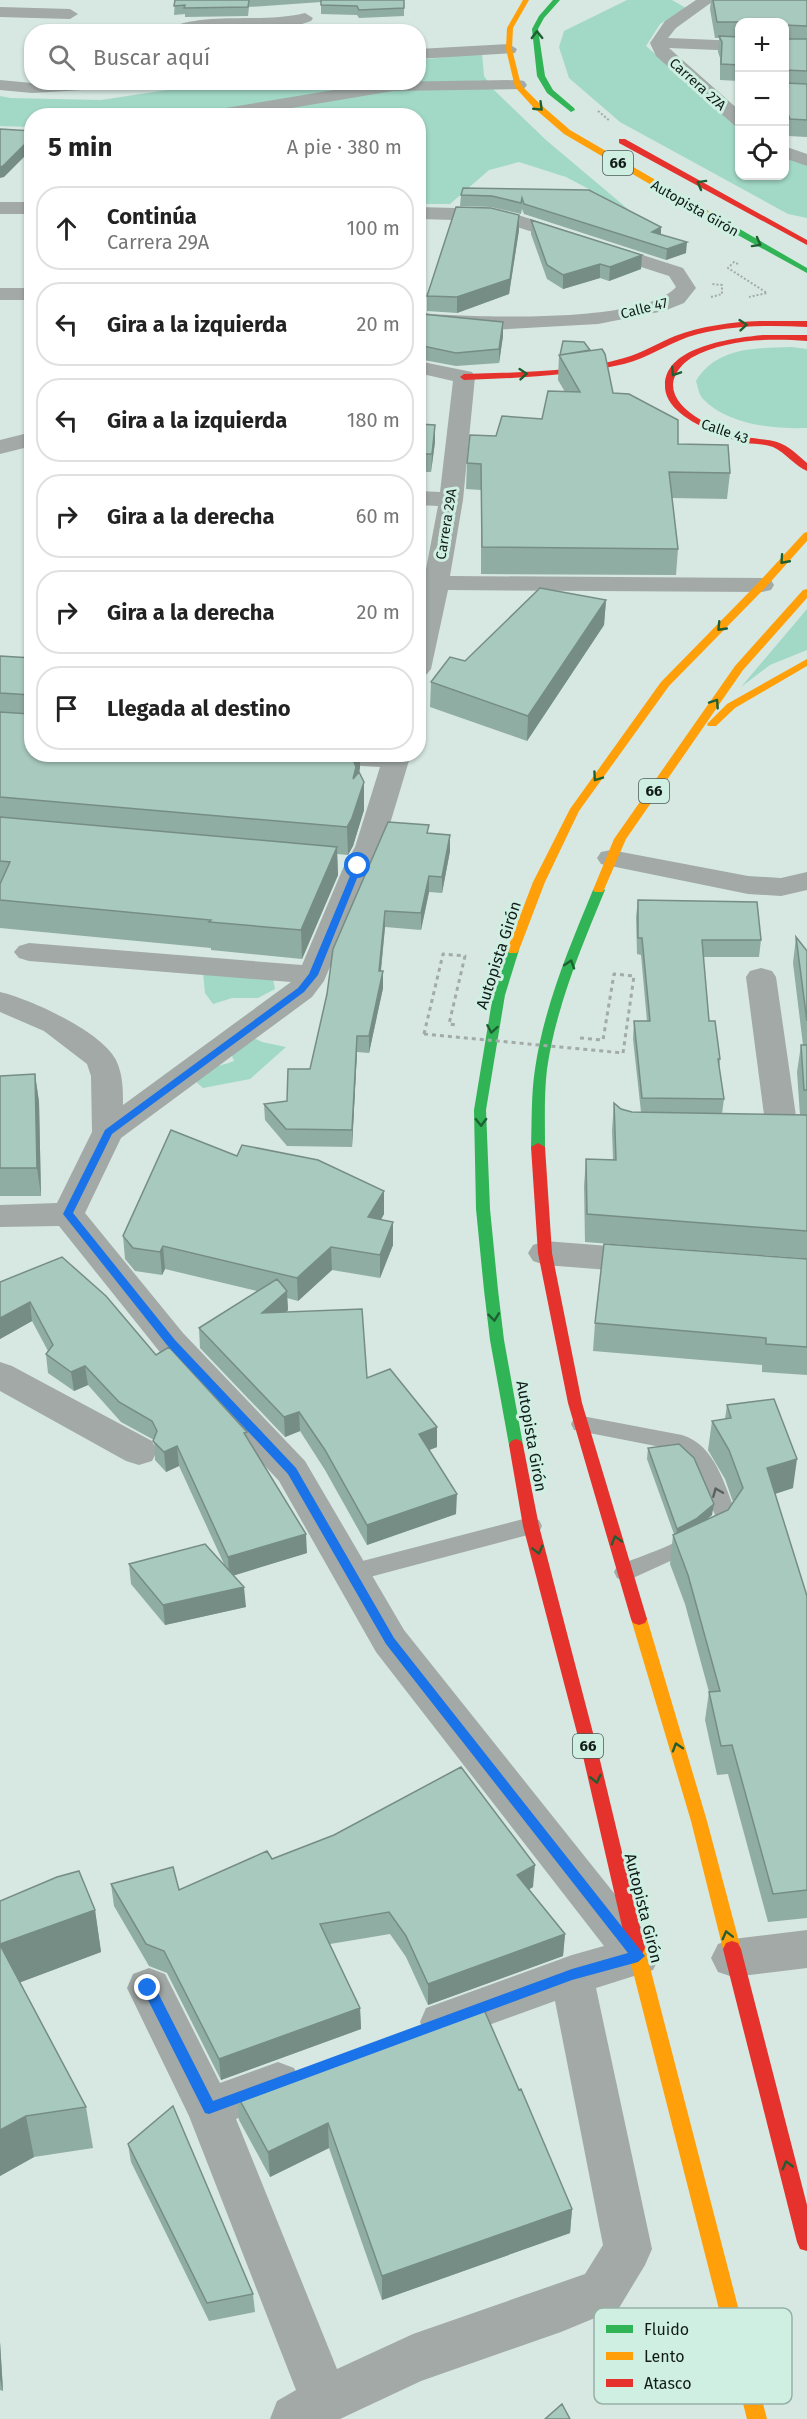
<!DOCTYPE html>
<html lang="es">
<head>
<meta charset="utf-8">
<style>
	:root { --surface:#fff; --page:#f2f2f2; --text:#222; --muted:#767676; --line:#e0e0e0 }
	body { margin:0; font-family:"Fira Sans",sans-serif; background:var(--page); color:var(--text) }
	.controls { position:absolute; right:18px; top:18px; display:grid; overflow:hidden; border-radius:12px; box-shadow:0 2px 4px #0004 }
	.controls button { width:54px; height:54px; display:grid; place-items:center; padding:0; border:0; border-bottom:2px solid var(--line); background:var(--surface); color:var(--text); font:30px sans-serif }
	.stop { position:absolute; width:18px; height:18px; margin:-14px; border:4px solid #1a73e8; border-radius:50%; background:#fff }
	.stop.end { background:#1a73e8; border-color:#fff; box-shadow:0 2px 6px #0008 }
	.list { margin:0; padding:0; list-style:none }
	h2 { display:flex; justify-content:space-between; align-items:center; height:78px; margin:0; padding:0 24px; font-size:26px }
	h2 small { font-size:20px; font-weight:400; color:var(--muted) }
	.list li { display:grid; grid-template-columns:39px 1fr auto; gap:18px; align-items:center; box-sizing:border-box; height:84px; margin:0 12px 12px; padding:0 12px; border:2px solid var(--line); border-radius:24px }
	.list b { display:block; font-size:22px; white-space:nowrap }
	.list p { margin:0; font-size:20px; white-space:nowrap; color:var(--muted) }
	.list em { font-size:20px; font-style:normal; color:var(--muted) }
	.icon { flex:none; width:33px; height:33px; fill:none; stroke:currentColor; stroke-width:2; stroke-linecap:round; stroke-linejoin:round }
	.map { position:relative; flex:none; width:807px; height:2419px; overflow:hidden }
	.search { position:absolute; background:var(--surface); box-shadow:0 2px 4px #0004; left:24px; top:24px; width:402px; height:66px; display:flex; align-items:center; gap:15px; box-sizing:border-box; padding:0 21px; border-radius:24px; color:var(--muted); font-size:22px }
	.panel { position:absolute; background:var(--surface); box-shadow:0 2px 4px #0004; left:24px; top:108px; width:402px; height:654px; border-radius:24px }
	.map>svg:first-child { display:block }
</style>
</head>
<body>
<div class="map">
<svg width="807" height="2419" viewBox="0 0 807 2419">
	<rect width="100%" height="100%" fill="#d6e8e1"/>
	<!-- green -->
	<path fill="#a2d8c6" d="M627 0H672L686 8 660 24 646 46 739 128 740 176H784L785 157 807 166V218L788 214 620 122 569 78 559 47 564 31Z
		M482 53 484 76 494 90 546 140 629 210 566 177 519 162 489 170 450 204H419L426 144 419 137 418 116H225L214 109 168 115 32 116 31 127 0 126V96L10 98 101 100 220 82H418L419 60Z
		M792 347 807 349V428C773 429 728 425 703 399 699 395 698 387 696 381 716 347 756 348 792 347Z
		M807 609V650L770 665 741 687Z
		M203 973 272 974 275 989 258 998H232L213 1004 205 993Z
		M252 1037 262 1042 286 1047 250 1079 203 1088 193 1079C211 1063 214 1069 234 1061L230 1051Z"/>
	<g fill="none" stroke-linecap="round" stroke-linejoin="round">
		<!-- path-far1 -->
		<path stroke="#a3aba8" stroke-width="2" stroke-dasharray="2 2" stroke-linecap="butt" d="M598 111 610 121
			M738 264 734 262 728 268 767 293 749 297
			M711 297 722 294V285L712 284"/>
		<!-- path -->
		<path stroke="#a3aba8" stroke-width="3" stroke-dasharray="4 4" stroke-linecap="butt" d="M424 1034 443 954 465 956 449 1024 458 1025
			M580 1038 603 1040 614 974 634 976 623 1053"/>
		<!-- lane -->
		<path fill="#a2a9a6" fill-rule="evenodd" d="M582 1416 682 1435C716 1445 725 1487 737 1516L723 1537 633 1578 625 1581 617 1578 614 1572 617 1566C645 1554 697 1539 715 1515L695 1467 676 1450 574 1430 571 1424 574 1418Z
			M531 1517 539 1520 542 1526 539 1532 351 1582 343 1579 340 1573 343 1567 351 1564Z"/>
		<!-- street -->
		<path fill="#a2a9a6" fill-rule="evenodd" d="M696 0H711L712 2 676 28 668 38 740 41V51L669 48 740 111V126L734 125 656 56 650 43 665 21Z
			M0 7 70 9 78 14 70 19 0 17Z
			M305 13 313 18 311 21 290 28 166 32 168 28C211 11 260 24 305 13Z
			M509 44 517 49 515 53 418 59V49Z
			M0 80 32 83 142 82 134 87 32 93 0 90Z
			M518 80 524 81 527 85 524 89 393 91 243 116H198L207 111 382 82Z
			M176 82H198L190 87 178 86Z
			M784 146 807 154V166L784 158Z
			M0 202H32V214H0Z
			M418 207 491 209 515 214 683 268 696 288 684 303 664 311 598 324 492 330 418 325V313C468 317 643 325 676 287L669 276 511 225 491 221 418 219Z
			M0 288H32V300H0Z
			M418 361 472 372 475 377 463 500 450 576 762 578 771 580 774 585 771 590 762 592 448 590 431 669 427 674 418 677V611L438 506 418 505V491L440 492 453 381 418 373Z
			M32 432V446L0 454V440Z
			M280 754H411L383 847 372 866 324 981 312 997 121 1138 85 1213 183 1333 305 1461 404 1630 653 1942 660 1956 653 1970 596 1988 652 2249 645 2265 619 2308 561 2332 421 2381 340 2419H270L277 2401 296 2390 189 2116 127 1988 133 1974 149 1968 165 1974 220 2083 278 2062 294 2068 301 2083 294 2098 236 2119 337 2369 413 2334 585 2274 603 2245 555 2001 442 2042 426 2036 420 2022 426 2008 572 1955 604 1946 376 1652 279 1481 159 1351 59 1226 0 1227V1205L57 1203 92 1132 91 1076 87 1064 44 1031 0 1012V992C30 999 101 1031 116 1060 123 1075 123 1089 123 1105L291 982 29 961 19 958 14 952 19 946 29 943 302 965 344 866 355 847 380 767 293 762 284 760Z
			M611 850 748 876 781 878 807 872V890L781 896 748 894 601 864 597 858 601 852Z
			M761 968 772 971 776 977 798 1130 793 1137 782 1141 771 1137 766 1130 746 977 750 971Z
			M545 1241 647 1249 659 1253 664 1261 659 1269 647 1273 545 1265 533 1261 528 1253 533 1245Z
			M0 1362 12 1366 152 1441 157 1451 152 1461 139 1465 126 1461 0 1391Z
			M807 1930V1968L733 1977 718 1972 711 1958 718 1944 733 1939Z"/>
		<!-- fast -->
		<path fill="#30b455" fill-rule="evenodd" d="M553 0H560L544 18 538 29 545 76 553 90 574 108 575 110 571 112 547 93 537 76 532 29 539 16Z
			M725 224H731L807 268V273L725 228Z
			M599 886 605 890C581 948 556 1007 547 1069 544 1095 545 1121 545 1147L538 1151 531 1147C532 1121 531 1095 535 1069 544 1007 569 948 593 890Z
			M513 946 519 950 505 995 486 1110 490 1209 498 1290 504 1340 523 1445 521 1449H511L509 1445 490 1340 484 1290 476 1209 474 1110 493 995 507 950Z"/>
		<!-- slow -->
		<path fill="#ff9f0a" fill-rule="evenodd" d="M523 0H529L513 28 512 49 521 85 540 104 570 130 731 224V228H725L564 134 534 108 515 87 506 49 507 28Z
			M807 532V541L766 587 669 686 579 811 545 882 519 950 517 953H509L507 950 533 882 570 809 661 682 758 583 804 533Z
			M807 589V598L743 670 626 839 603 892H595L593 890 614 839 735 666 803 590Z
			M807 659V666L735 708 716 726H708L707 724 727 704Z
			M639 1613 645 1615 647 1619 707 1821 741 1949 738 1955 732 1957 726 1955 723 1949 691 1821 631 1619 633 1615Z
			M636 1940 642 1942 645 1948 767 2419H747L627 1948 630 1942Z"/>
		<!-- jam -->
		<path fill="#e5322d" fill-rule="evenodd" d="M619 139H625L807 240V245L619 143Z
			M760 321H807V327C767 325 727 325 688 337 666 345 647 358 624 364 572 376 517 378 464 380L460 377 464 374C517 372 573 373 624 358 642 353 658 343 675 336 702 326 731 322 760 321Z
			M763 335H807V341C769 338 725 339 691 358 682 364 674 373 673 384 672 413 722 432 746 437 756 439 767 439 777 442 789 446 798 455 807 463V471C795 466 786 453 773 447 765 444 755 444 746 443 729 439 711 432 695 423 681 415 665 403 665 386 664 346 734 338 763 335Z
			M538 1143 545 1147 552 1253 582 1403 647 1619 645 1623 639 1625 633 1623 631 1619 568 1403 538 1253 531 1147Z
			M516 1439 521 1441 523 1445 539 1526 598 1752 645 1948 642 1954 636 1956 630 1954 627 1948 582 1752 523 1526 509 1445 511 1441Z
			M732 1941 738 1943 741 1949 807 2205V2251L800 2249 797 2242 723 1949 726 1943Z"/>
		<!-- path-bridge -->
		<path stroke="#a3aba8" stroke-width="3" stroke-dasharray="4 4" stroke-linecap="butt" d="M424 1034 623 1053"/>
	</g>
	<!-- wall -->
	<path fill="#90ada3" d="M175 0H404V16L359 18 357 15 321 14V2L249 7 248 16 185 17V14L174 15Z
		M711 0H807V137L788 136 784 125V22H740V81L720 80V58L718 52 719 38H715L710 9Z
		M589 190 661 234 686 253 666 260 524 214 522 209 521 214 491 207 460 206 461 195Z
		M531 220 641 269 609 281 600 278 563 289 547 279 531 234Z
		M519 230 509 294 457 313 427 311V296Z
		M418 326 503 336 499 363 456 366 418 359Z
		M559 355 613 393 678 444 730 473 727 499 672 498 678 549 676 575 481 574V490L466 489 467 463 496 436 542 419 565 392 558 380Z
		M418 424 435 442 431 472H418Z
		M606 600 604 625 527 741 430 707 431 682Z
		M0 656 32 658V754H360V768L359 772 364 810 353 846 348 855 337 854 338 875 302 959 211 950V948L0 928Z
		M429 833 450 835V851L442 893 429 892 421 930 385 927 381 971H383V988L369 1053 357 1052 352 1147 287 1146 265 1120 264 1104 287 1101 310 1069 327 994Z
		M638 900 761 940 759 957H703L709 1021 720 1059 719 1070 724 1099 722 1114 800 1115 797 1072 801 1045H803L793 963 796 937 807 951V1375L762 1372V1365L593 1351 595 1323 802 1258 585 1242 584 1186 586 1159 613 1160 612 1130 614 1103 621 1109 632 1112H641L633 1039 634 1021H647L641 955 637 954 636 917Z
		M35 1074 39 1102 41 1196H0V1076Z
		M237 1156 384 1191V1214L381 1220 393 1245 380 1278 332 1270 298 1301 287 1298 288 1310 286 1312 367 1378 437 1447 429 1450 456 1514 367 1545 325 1470 300 1431 285 1437 200 1348 199 1328 257 1291 165 1269 162 1275 135 1271 125 1259 123 1236Z
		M0 1282 156 1355 247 1432V1438L307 1553 234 1575 246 1607 165 1625 131 1584 129 1564H224L179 1466 166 1472 155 1460 154 1440 121 1422 88 1385 74 1391 48 1373 46 1354 48 1351 32 1321 0 1339Z
		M727 1405 793 1488 775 1494 807 1596V1918L768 1922 728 1774 717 1775 705 1720 709 1692 685 1604 670 1564 673 1535 674 1534 647 1459 648 1448 712 1515 706 1520 728 1510 733 1502 725 1479 708 1450 712 1421 725 1419Z
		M272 1859 533 1887 529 1889 565 1934 563 1956 428 2005 406 1957 390 1934 330 1944 360 2008 361 2029 221 2080 167 1973 149 1966 114 1906 111 1884 179 1890Z
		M0 1901 95 1910 101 1952 20 1982 86 2107 93 2148 34 2157 0 2176Z
		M519 2090 572 2209 570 2233 382 2300 329 2148 270 2177 239 2120 237 2095Z
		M128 2144 253 2294 255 2312 209 2321 131 2162Z
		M0 2342 3 2391 0 2390Z"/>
	<!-- shaded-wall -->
	<path fill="#768d85" d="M32 137V149L4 177 0 178V167Z
		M519 215V230L509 294 457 313V297Z
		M661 227V238L652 232Z
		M687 242 686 253 666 260 667 249Z
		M642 255 641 269 609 281 610 267Z
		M600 264V278L563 289V275Z
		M503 322V336L499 363V349Z
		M435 425V442L431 472 432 454Z
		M606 600 604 625 527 741 528 716Z
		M356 754H360V768L357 780 354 807V762Z
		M364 782V810L353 846 348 855 347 827Z
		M450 835V851L442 893V877Z
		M337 847 338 875 302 959 301 930Z
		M429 876V892L421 930V913Z
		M385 911V927L379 988V971Z
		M383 971V988L369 1053V1036Z
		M357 1036V1052L352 1147V1130Z
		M35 1074 39 1102 41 1196 37 1168Z
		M384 1191V1214L368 1241V1217Z
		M393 1222V1245L380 1278V1255Z
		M163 1246 165 1269 162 1275 160 1252Z
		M331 1247 332 1270 298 1301 297 1278Z
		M287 1291 288 1310 263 1333 262 1313Z
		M30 1302 32 1321 0 1339V1318Z
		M85 1366 88 1385 74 1391 71 1372Z
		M299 1412 300 1431 285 1437 284 1417Z
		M437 1427V1447L419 1454V1434Z
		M177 1446 179 1466 166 1472 164 1452Z
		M797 1459 793 1488 762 1498 767 1468Z
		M457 1494 456 1514 367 1545V1525Z
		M714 1504 712 1515 695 1530 676 1540 677 1529Z
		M306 1534 307 1553 229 1577 228 1557Z
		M244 1587 246 1607 165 1625 163 1605Z
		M535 1865 533 1887 516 1897 517 1875Z
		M95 1910 101 1952 8 1987 0 1944Z
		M565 1934 563 1956 428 2005V1984Z
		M360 2008 361 2029 221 2080 219 2059Z
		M26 2116 34 2157 0 2176V2130Z
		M328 2123 329 2148 270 2177 268 2152Z
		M572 2209 570 2233 382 2300V2276Z
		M0 2342 3 2391 0 2379Z"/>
	<!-- building -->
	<path fill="#a8c9be" stroke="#768d85" stroke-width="1.5" d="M175 0H249L248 7 184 8 185 5 174 6Z
		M321 0H404V8L359 10 357 6 321 5Z
		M713 0H807V26L784 25V22H717Z
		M719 36 740 37V65L721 64 722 42Z
		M784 39H807V71L784 70Z
		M784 83 807 84V120L790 119 784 104Z
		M0 129 32 131V137L3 166 0 167Z
		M463 188 589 190 661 227 652 232 687 242 667 249 524 204 522 198 521 203 492 196 461 195Z
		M456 207 491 208 519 215 510 279 457 297 427 296Z
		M531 220 642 255 610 267 600 264 563 275 547 265Z
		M422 314 503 322 499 349 456 353 418 345V326Z
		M563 341 584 342 590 350 560 355Z
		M602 349 605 354 613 393 629 394 678 420V444L728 445 730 473 669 472 678 549 482 547 481 464 467 463 470 435 496 436 502 416 542 419 548 391 580 392 559 355Z
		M418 424 435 425 432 454H418Z
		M540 588 606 600 528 716 431 682 450 657 465 661Z
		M0 656 32 658V754H356L354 762 356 767 353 779 359 772 364 782 352 818 347 827 0 797V712L30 714 31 695 0 693Z
		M0 817 337 847 301 930 209 922 211 920 0 900V884L10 862 0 861Z
		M388 822 429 825 427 833 450 835 442 877 429 876 421 913 385 911 379 971H383L369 1036H357L352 1130 286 1129 264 1104 287 1101 288 1069H310L327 994 333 949Z
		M638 900 757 902 761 940H702L709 1021H715L720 1059H718L724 1099 642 1098 634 1021H650L642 938H638Z
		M796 937 807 951V1021Z
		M801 1045H807V1090H804Z
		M35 1074 37 1168H0V1076Z
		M614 1103 621 1109 632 1112 807 1115V1231L587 1214 586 1159 616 1160Z
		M171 1130 237 1156 242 1145 318 1160 384 1191 368 1217 393 1222 380 1255 331 1247 297 1278 163 1246 160 1252 133 1248 123 1236Z
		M604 1244 807 1259V1347L766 1344V1338L595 1323Z
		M62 1257 106 1296 156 1355 169 1347 247 1432 244 1433 306 1534 228 1557 177 1446 164 1452 153 1441 157 1431 152 1421 119 1402 85 1366 71 1372 46 1354 53 1345 30 1302 0 1318V1282Z
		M277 1279 287 1291 262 1313 362 1309 367 1378 390 1369 437 1427 419 1434 457 1494 367 1525 325 1450 299 1412 284 1417 199 1328Z
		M774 1399 797 1459 767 1468 807 1596V1890L773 1894 732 1745 721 1746 709 1692 720 1691 688 1575 673 1535 728 1510 743 1488 729 1450 712 1421 731 1418 727 1405Z
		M679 1444 694 1458 714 1504 696 1519 677 1529 648 1448Z
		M205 1544 244 1587 163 1605 129 1564Z
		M461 1767 535 1865 517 1875 565 1934 428 1984 406 1936 389 1912 320 1924 360 2008 219 2059 164 1951 146 1944 111 1884 173 1867 179 1890 267 1851 272 1859 334 1835Z
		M79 1871 95 1910 0 1944V1901L57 1877Z
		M0 1945 86 2107 26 2116 0 2130Z
		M482 2005 519 2090 521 2089 572 2209 382 2276 328 2123 268 2152 237 2095Z
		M173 2106 253 2294 207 2303 128 2144Z
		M562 2404 570 2419H545Z"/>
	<!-- one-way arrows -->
	<defs><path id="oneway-chevron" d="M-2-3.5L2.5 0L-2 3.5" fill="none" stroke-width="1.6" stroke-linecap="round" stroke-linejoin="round" transform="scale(1.5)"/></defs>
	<g stroke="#1f6033">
		<use href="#oneway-chevron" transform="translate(537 35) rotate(-91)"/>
		<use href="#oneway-chevron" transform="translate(539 107) rotate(44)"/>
		<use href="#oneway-chevron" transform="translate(701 184) rotate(-151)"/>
		<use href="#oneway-chevron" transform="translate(757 243) rotate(29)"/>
		<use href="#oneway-chevron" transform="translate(743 325) rotate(-5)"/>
		<use href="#oneway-chevron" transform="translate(675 372) rotate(123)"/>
		<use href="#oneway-chevron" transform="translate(523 374) rotate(-5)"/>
		<use href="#oneway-chevron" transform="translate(784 560) rotate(132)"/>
		<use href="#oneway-chevron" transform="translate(721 627) rotate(134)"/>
		<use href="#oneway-chevron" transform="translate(715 703) rotate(-56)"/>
		<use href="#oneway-chevron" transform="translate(597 777) rotate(125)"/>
		<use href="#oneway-chevron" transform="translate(570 964) rotate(-72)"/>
		<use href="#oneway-chevron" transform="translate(492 1029) rotate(100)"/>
		<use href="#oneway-chevron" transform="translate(481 1122) rotate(89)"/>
		<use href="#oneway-chevron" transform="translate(494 1317) rotate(83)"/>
		<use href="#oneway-chevron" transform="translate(616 1540) rotate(-106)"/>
		<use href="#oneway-chevron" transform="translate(538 1550) rotate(76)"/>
		<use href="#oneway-chevron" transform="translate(677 1747) rotate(-107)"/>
		<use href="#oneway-chevron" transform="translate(596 1779) rotate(77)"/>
		<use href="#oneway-chevron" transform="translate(727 1935) rotate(-104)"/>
		<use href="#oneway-chevron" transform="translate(787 2165) rotate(-105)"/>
	</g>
	<use stroke="#5a625f" href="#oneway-chevron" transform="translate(717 1492) rotate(-112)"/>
	<!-- route -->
	<path fill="#1a73e8" d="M355 864 362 866 318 975 304 992 112 1134 73 1213 175 1340 296 1468 394 1638 645 1956 638 1962 572 1980 209 2114 205 2113 144 1992 142 1988 144 1983H153L213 2101 572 1969 628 1953 386 1644 288 1474 167 1345 63 1214 105 1130 298 988 309 974Z"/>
	<g text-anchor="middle" stroke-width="6" stroke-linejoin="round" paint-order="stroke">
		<!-- far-street labels -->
		<g font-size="14" fill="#111c18" stroke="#cfefe3">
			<text transform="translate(698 84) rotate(42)" y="5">Carrera 27A</text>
			<text transform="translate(695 208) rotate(30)" y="5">Autopista Girón</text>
			<text transform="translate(644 308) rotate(-14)" y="5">Calle 47</text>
			<text transform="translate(725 431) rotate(19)" y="5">Calle 43</text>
			<text transform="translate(446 524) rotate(-81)" y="5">Carrera 29A</text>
		</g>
		<!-- shield labels -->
		<g fill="#cfefe3" stroke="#4a5b55" stroke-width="1.5">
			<rect x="603" y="151" width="30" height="24" rx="4.5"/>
			<rect x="639" y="779" width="30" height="24" rx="4.5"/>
			<rect x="573" y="1734" width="30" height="24" rx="4.5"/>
		</g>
		<g font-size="15" font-weight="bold" fill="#111c18">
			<text x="618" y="168">66</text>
			<text x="654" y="796">66</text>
			<text x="588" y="1751">66</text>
		</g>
		<!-- street labels -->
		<g font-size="16" fill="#111c18" stroke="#cfefe3">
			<text transform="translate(498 955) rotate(-72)" y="6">Autopista Girón</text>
			<text transform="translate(532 1436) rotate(80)" y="6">Autopista Girón</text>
			<text transform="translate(644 1908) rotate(76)" y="6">Autopista Girón</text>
		</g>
	</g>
	<!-- legend -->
	<rect x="594" y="2308" width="198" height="96" rx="9" fill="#cfefe3" stroke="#96b0a6" stroke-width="1.5"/>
	<rect x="606" y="2325" width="27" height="8" fill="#30b455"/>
	<rect x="606" y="2352" width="27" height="8" fill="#ff9f0a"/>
	<rect x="606" y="2379" width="27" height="8" fill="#e5322d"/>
	<g font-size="16" fill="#111c18">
		<text x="644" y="2335">Fluido</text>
		<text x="644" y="2362">Lento</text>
		<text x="644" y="2389">Atasco</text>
	</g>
</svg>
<div class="controls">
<button>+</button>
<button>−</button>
<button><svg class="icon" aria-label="locate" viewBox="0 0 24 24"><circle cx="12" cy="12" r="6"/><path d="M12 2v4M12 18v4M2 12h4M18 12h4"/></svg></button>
</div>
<div class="stop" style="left:358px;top:866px"></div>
<div class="stop end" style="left:148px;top:1988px"></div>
<div class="search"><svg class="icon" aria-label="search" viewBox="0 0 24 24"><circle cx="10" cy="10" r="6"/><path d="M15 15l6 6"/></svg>Buscar aquí</div>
<section class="panel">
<h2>5 min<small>A pie · 380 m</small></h2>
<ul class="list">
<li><svg class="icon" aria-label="ahead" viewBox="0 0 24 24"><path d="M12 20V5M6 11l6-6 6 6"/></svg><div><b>Continúa</b><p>Carrera 29A</p></div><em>100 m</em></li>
<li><svg class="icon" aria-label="left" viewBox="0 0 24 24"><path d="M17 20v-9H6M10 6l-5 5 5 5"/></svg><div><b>Gira a la izquierda</b></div><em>20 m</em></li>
<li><svg class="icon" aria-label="left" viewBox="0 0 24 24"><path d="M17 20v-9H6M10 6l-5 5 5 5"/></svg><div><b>Gira a la izquierda</b></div><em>180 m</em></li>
<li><svg class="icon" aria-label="right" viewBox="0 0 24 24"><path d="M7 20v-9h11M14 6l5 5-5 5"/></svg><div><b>Gira a la derecha</b></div><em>60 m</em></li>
<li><svg class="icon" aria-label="right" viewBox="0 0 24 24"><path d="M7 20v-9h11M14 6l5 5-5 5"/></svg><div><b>Gira a la derecha</b></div><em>20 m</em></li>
<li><svg class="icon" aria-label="arrive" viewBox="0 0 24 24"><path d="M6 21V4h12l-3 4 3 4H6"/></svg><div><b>Llegada al destino</b></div></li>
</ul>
</section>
</div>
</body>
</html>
